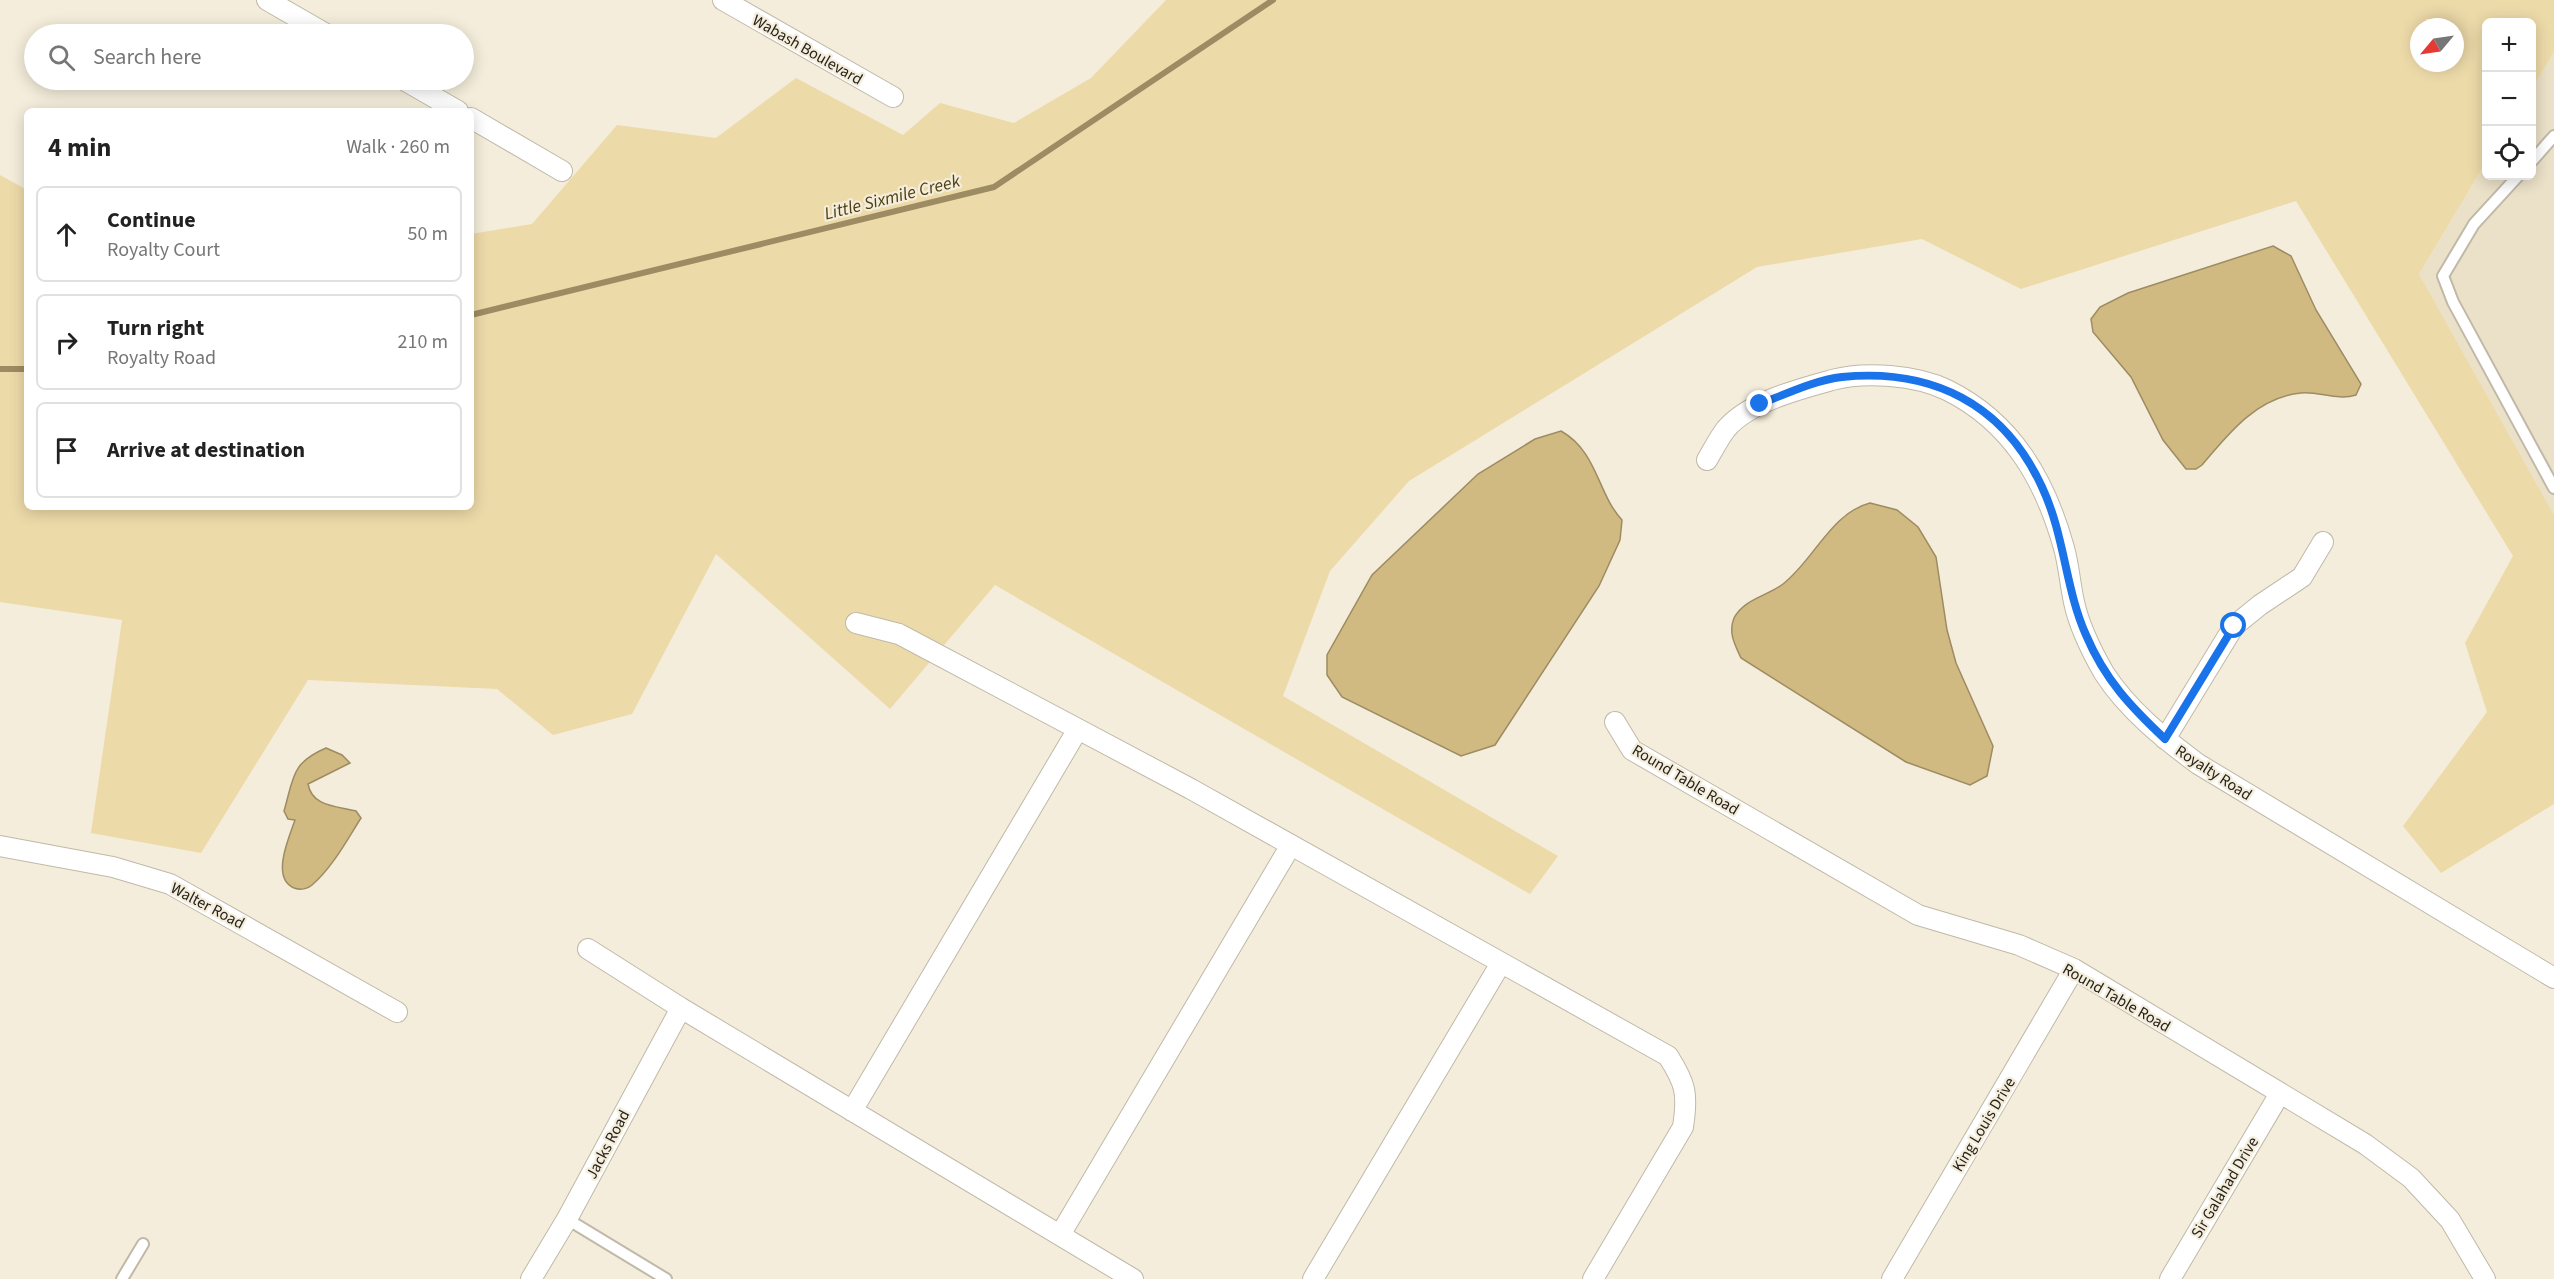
<!DOCTYPE html>
<html lang="en">
<head>
<meta charset="utf-8">
<style>
	:root { --surface:#fff; --page:#f6f6f6; --text:#222; --muted:#767676; --line:#e0e0e0 }
	body { margin:0; font-family:"Source Sans 3",sans-serif; background:var(--page); color:var(--text) }
	.controls { position:absolute; right:18px; top:18px; display:grid; overflow:hidden; border-radius:9px; box-shadow:0 3px 15px #0003 }
	.controls button { width:54px; height:54px; display:grid; place-items:center; padding:0; border:0; border-bottom:2px solid var(--line); background:var(--surface); color:var(--text); font:30px sans-serif }
	.compass { position:absolute; left:2410px; top:18px; width:54px; height:54px; border-radius:50%; background:var(--surface); box-shadow:0 3px 15px #0003; rotate:241deg }
	.stop { position:absolute; width:18px; height:18px; margin:-14px; border:4px solid #1a73e8; border-radius:50%; background:#fff }
	.stop.end { background:#1a73e8; border-color:#fff; box-shadow:0 2px 6px #0008 }
	.list { margin:0; padding:0; list-style:none }
	h2 { display:flex; justify-content:space-between; align-items:center; height:78px; margin:0; padding:0 24px; font-size:26px }
	h2 small { font-size:20px; font-weight:400; color:var(--muted) }
	.list li { display:grid; grid-template-columns:39px 1fr auto; gap:18px; align-items:center; box-sizing:border-box; height:96px; margin:0 12px 12px; padding:0 12px; border:2px solid var(--line); border-radius:9px }
	.list b { display:block; font-size:22px; white-space:nowrap }
	.list p { margin:0; font-size:20px; white-space:nowrap; color:var(--muted) }
	.list em { font-size:20px; font-style:normal; color:var(--muted) }
	.icon { flex:none; width:33px; height:33px; fill:none; stroke:currentColor; stroke-width:2; stroke-linecap:round; stroke-linejoin:round }
	.map { position:relative; flex:none; width:2554px; height:1279px; overflow:hidden }
	.search { position:absolute; background:var(--surface); box-shadow:0 3px 15px #0003; left:24px; top:24px; width:450px; height:66px; display:flex; align-items:center; gap:15px; box-sizing:border-box; padding:0 21px; border-radius:33px; color:var(--muted); font-size:22px }
	.panel { position:absolute; background:var(--surface); box-shadow:0 3px 15px #0003; left:24px; top:108px; width:450px; height:402px; border-radius:9px }
	.map>svg:first-child { display:block }
</style>
</head>
<body>
<div class="map">
<svg width="2554" height="1279" viewBox="0 0 2554 1279">
	<rect width="100%" height="100%" fill="#f4eddb"/>
	<!-- built -->
	<path fill="#ebe0c8" d="M2554 52V515L2419 274 2486 162V176H2532V89Z"/>
	<!-- green -->
	<path fill="#eddaa9" fill-rule="evenodd" d="M1166 0H2554V52L2532 89V22H2486V162L2419 274 2554 515V804L2441 873 2403 826 2487 712 2465 643 2513 556 2296 201 2021 289 1922 239 1757 267 1409 481 1330 571 1283 696 1558 856 1530 894 995 585 890 709 716 554 632 714 553 735 497 689 308 680 201 853 91 833 122 620 0 602V175L27 190V507H471V234L532 224 617 125 716 138 796 78 903 135 940 103 1014 123 1091 78ZM2419 27H2455V63H2419Z"/>
	<!-- water -->
	<path fill="#d1ba81" stroke="#9d8c63" stroke-width="1.5" d="M2273 246 2291 256 2316 310 2361 384 2356 395C2337 401 2319 391 2301 393 2257 397 2228 434 2202 465L2196 469H2186L2163 440 2131 377 2093 332 2091 319 2100 307 2128 293Z
		M1561 431C1598 452 1597 493 1622 520L1620 540 1599 586 1495 745 1461 756 1342 697 1327 675V655L1372 575 1478 474 1535 439Z
		M1870 503 1897 510 1918 527 1936 557 1947 630 1956 663 1993 746 1987 776 1970 785 1906 762 1741 658C1735 645 1728 633 1734 618 1744 599 1767 596 1783 584 1814 560 1831 513 1870 503Z
		M326 748 342 755 350 763 308 784C312 807 337 806 356 811L361 818C347 840 332 868 312 885 307 889 300 890 294 888 270 878 290 835 295 820L288 819 284 811C294 777 291 763 326 748Z"/>
	<g fill="none" stroke-linecap="round" stroke-linejoin="round">
		<!-- stream -->
		<path stroke="#9d8c63" stroke-width="6" d="M471 315 994 187 1273 0
			M0 369H27"/>
		<!-- lane casing -->
		<g stroke="#c0b9a8" stroke-width="14">
			<path id="lane" d="M2532 161 2554 136
				M2518 176 2474 224 2443 276 2453 302 2554 488
				M567 1219 666 1279
				M122 1279 143 1244"/>
		</g>
		<!-- street casing -->
		<g stroke="#c0b9a8" stroke-width="22">
			<path id="street" d="M267 0 326 34
				M723 0 893 97
				M404 80 458 111
				M471 118 562 171
				M1707 460C1713 450 1719 438 1726 429 1749 402 1799 389 1832 380 1865 371 1916 375 1947 390 2012 422 2045 480 2064 548 2069 566 2070 584 2074 602 2079 626 2092 652 2104 673 2128 710 2163 738 2198 764L2554 978
				M856 623 899 634 1191 789 1668 1056C1686 1084 1688 1094 1683 1127L1593 1279
				M1615 722 1632 750 1918 915 2019 945 2074 969 2365 1144 2411 1178 2450 1220 2485 1279
				M2165 739 2234 626 2260 605 2302 577 2323 542
				M0 846 113 867 170 884 397 1012
				M588 949 681 1008 1133 1279
				M852 1111 1078 729
				M1060 1235 1291 845
				M531 1279 567 1219 681 1008
				M1313 1279 1501 963
				M1892 1279 2074 969
				M2170 1279 2279 1095"/>
		</g>
		<!-- lane -->
		<use href="#lane" stroke="#fff" stroke-width="10"/>
		<!-- street -->
		<use href="#street" stroke="#fff" stroke-width="20"/>
	</g>
	<g fill="none" stroke-linecap="round" stroke-linejoin="round">
		<!-- route -->
		<path stroke="#1a73e8" stroke-width="8" d="M1760 404C1786 394 1815 380 1842 377 1932 368 2004 404 2042 487 2065 536 2065 588 2086 635 2105 680 2131 707 2165 739L2234 626"/>
	</g>
	<g text-anchor="middle" stroke-width="4.5" stroke-linejoin="round" paint-order="stroke">
		<!-- street labels -->
		<g font-size="16" fill="#25221c" stroke="#f4eddb">
			<text transform="translate(808 49) rotate(30)" y="6">Wabash Boulevard</text>
			<text transform="translate(2214 772) rotate(33)" y="6">Royalty Road</text>
			<text transform="translate(1686 779) rotate(31)" y="6">Round Table Road</text>
			<text transform="translate(208 905) rotate(28)" y="6">Walter Road</text>
			<text transform="translate(2117 997) rotate(30)" y="6">Round Table Road</text>
			<text transform="translate(1983 1124) rotate(-59)" y="6">King Louis Drive</text>
			<text transform="translate(607 1144) rotate(-62)" y="6">Jacks Road</text>
			<text transform="translate(2224 1187) rotate(-59)" y="6">Sir Galahad Drive</text>
		</g>
		<!-- water labels -->
		<g font-size="18" font-style="italic" fill="#4e3e10" stroke="#f4eddb">
			<text transform="translate(892 197) rotate(-14)" y="6">Little Sixmile Creek</text>
		</g>
	</g>
</svg>
<div class="controls">
<button>+</button>
<button>−</button>
<button><svg class="icon" aria-label="locate" viewBox="0 0 24 24"><circle cx="12" cy="12" r="6"/><path d="M12 2v4M12 18v4M2 12h4M18 12h4"/></svg></button>
</div>
<svg class="compass" viewBox="-18 -18 36 36"><path d="M0-13l5 13h-10z" fill="#e53935"/><path d="M0 13l5-13h-10z" fill="#767676"/></svg>
<div class="stop" style="left:2234px;top:626px"></div>
<div class="stop end" style="left:1760px;top:404px"></div>
<div class="search"><svg class="icon" aria-label="search" viewBox="0 0 24 24"><circle cx="10" cy="10" r="6"/><path d="M15 15l6 6"/></svg>Search here</div>
<section class="panel">
<h2>4 min<small>Walk · 260 m</small></h2>
<ul class="list">
<li><svg class="icon" aria-label="ahead" viewBox="0 0 24 24"><path d="M12 20V5M6 11l6-6 6 6"/></svg><div><b>Continue</b><p>Royalty Court</p></div><em>50 m</em></li>
<li><svg class="icon" aria-label="right" viewBox="0 0 24 24"><path d="M7 20v-9h11M14 6l5 5-5 5"/></svg><div><b>Turn right</b><p>Royalty Road</p></div><em>210 m</em></li>
<li><svg class="icon" aria-label="arrive" viewBox="0 0 24 24"><path d="M6 21V4h12l-3 4 3 4H6"/></svg><div><b>Arrive at destination</b></div></li>
</ul>
</section>
</div>
</body>
</html>
